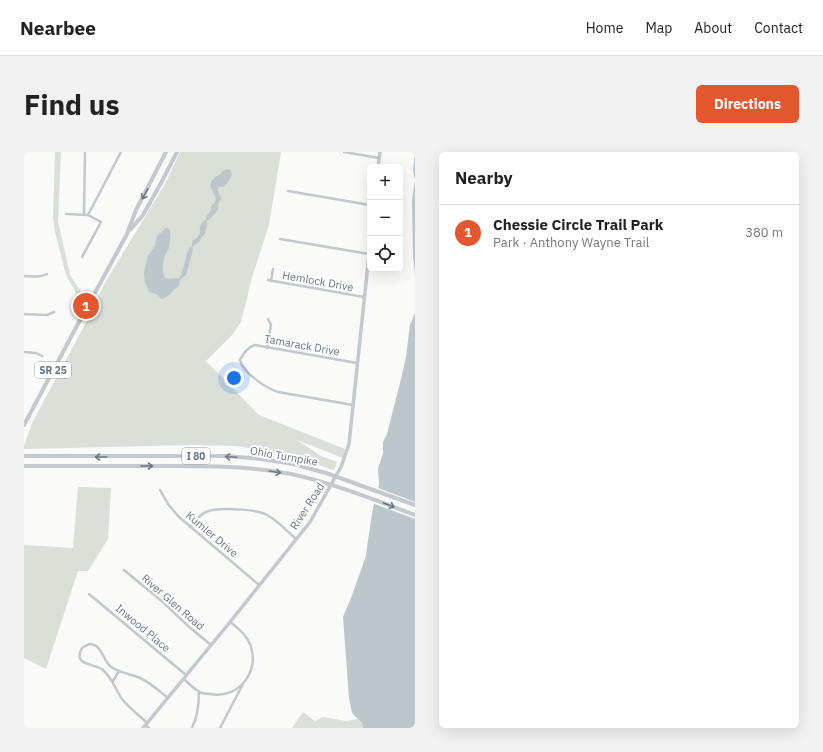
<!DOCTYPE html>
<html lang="en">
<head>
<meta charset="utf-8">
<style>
	:root { --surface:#fff; --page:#f2f2f2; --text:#222; --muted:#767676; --line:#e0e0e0; --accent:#e4572e }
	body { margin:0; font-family:"IBM Plex Sans",sans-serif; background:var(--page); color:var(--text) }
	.controls { position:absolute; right:12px; top:12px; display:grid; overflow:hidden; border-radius:6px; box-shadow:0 4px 16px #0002 }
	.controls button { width:36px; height:36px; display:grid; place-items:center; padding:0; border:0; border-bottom:1px solid var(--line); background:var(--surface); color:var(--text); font:20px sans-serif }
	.you { position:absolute; left:210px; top:226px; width:14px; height:14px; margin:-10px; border:3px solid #fff; border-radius:50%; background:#1a73e8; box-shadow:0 0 0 6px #1a73e833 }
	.badge { display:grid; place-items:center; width:26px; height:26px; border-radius:50%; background:var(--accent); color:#fff; font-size:13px; font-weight:700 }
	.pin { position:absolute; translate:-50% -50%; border:2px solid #fff; box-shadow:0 1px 4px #0006 }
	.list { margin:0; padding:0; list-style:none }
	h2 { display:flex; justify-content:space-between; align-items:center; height:52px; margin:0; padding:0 16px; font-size:17px }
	h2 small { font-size:13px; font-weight:400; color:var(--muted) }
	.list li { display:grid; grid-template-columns:26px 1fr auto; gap:12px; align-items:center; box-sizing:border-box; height:56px; padding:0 16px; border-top:1px solid var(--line) }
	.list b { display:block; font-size:15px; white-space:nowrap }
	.list p { margin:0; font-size:13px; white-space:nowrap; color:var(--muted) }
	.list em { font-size:13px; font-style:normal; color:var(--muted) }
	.icon { flex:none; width:22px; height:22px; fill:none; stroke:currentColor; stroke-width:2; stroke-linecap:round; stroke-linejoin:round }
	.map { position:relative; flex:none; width:391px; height:576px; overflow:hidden; border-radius:6px }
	header { display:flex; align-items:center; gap:24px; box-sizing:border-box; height:56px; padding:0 20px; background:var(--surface); border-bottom:1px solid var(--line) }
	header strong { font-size:19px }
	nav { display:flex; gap:22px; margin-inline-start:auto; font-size:14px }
	.intro { display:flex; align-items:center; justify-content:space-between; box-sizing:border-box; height:96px; padding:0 24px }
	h1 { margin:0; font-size:28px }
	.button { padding:10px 18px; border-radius:6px; background:var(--accent); color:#fff; font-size:14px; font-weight:700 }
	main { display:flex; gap:24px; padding:0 24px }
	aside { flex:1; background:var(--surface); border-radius:6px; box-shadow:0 4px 16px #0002 }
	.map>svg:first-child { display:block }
</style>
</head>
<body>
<header>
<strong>Nearbee</strong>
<nav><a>Home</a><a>Map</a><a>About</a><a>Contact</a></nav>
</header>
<div class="intro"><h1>Find us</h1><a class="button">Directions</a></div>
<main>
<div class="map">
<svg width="391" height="576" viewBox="0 0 391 576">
	<rect width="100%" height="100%" fill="#fafaf8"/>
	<!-- green -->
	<path fill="#dadfd7" d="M31 0H37L34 69 46 123 68 157 82 129 141 32 156 0H257L245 73 229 122 217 170 208 183 182 209 235 263 321 297 319 306 258 282 273 288 297 304 313 310 310 318 255 301 213 294 168 293 0 297V294L8 271 65 165 42 123 31 80 29 66Z
		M54 335 87 336 84 387 64 419H54L22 517 0 506V393L49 396Z
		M279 560 291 569 299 565 322 569 334 567 338 571 339 576H268Z"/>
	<!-- water -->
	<path fill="#bbc7cb" d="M391 0V123L389 104 388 48 391 28 389 19Z
		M205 17 207 19 208 23 203 32 199 35H194V39L197 46 194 53V58C190 62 188 66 183 69 183 75 182 82 177 86L176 89 168 95 169 98 162 123 156 128 155 134C148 138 145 146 138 147L132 142 125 140 121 130 120 120 124 104 131 94 133 84 142 76H144L146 78C146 82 147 89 145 94 145 97 143 100 141 103 139 110 137 119 141 126 146 128 151 125 155 127 160 118 161 106 165 96L168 94V92L169 88C183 82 169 75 182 68L183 63C186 61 188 58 187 54 202 45 174 34 195 23 197 22 197 20 199 19 200 18 204 17 205 17Z
		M391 161V576H339L338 571 328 561 325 546 319 465 327 446 342 404 343 395 349 356 355 333 354 317 359 301V290L363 282 378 223 382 205 386 173Z"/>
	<!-- pier -->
	<path fill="#fafaf8" d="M352 335 391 350V367L348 351Z"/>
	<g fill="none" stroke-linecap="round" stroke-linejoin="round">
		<!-- street -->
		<path stroke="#c3c8cc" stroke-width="2.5" d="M320 0 355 6
			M264 39 346 53
			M42 62 64 63 77 70 58 105
			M60 62 61 0
			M64 63 97 0
			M256 87 345 102
			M0 124C8 124 16 126 23 122
			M244 128 340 145
			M247 129 249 117
			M0 162 23 163 30 160
			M243 196 247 173 244 167
			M0 200 12 201 18 204
			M329 253 254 240C242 236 219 221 216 208 219 202 224 195 231 193L333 211
			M136 338 144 352 155 365 235 433
			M166 375C171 369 175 363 182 360 193 355 233 357 243 363 254 369 263 379 272 387
			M100 418 140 451 164 474 187 493
			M65 442 162 523
			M160 527C164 531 169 536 174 539 177 541 182 542 186 542 217 548 239 515 224 488 219 480 213 475 206 470
			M89 529 95 519
			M123 571C115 563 105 556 98 547 91 537 89 527 79 518 70 511 48 514 58 496L65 492C78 492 78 507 87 515 96 521 107 522 116 526 127 531 135 539 144 546
			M121 573 125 576
			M168 576C174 564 175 553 175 540
			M196 576 219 532"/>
		<!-- secondary -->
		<path stroke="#c3c9ce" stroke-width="3.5" d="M354 15 356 0
			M119 576 206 470 286 370 317 315 325 292 346 93"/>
		<!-- highway -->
		<path stroke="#c3c9ce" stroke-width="4" d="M106 78 119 63 137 31 153 0
			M0 273 55 170 103 82 112 58 142 0
			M0 304H202L237 307 269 312 302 321 391 353
			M0 314C43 314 85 314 128 314 174 314 221 313 267 322 309 331 351 348 391 363"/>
	</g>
	<!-- one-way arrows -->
	<defs><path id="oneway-shaft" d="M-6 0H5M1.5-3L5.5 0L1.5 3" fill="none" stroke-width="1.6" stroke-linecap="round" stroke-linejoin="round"/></defs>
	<g stroke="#6a7a87">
		<use href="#oneway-shaft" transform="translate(121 42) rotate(118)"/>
		<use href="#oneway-shaft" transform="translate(77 305) rotate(180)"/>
		<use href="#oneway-shaft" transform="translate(207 305) rotate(-177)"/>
		<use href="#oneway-shaft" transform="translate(123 314)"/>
		<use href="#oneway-shaft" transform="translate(251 320) rotate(9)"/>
		<use href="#oneway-shaft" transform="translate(365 353) rotate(20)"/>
	</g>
	<g text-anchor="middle" stroke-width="4" stroke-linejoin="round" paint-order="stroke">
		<!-- shield labels -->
		<g fill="#fff" stroke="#939fa8" stroke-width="1">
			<rect x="11" y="210" width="36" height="16" rx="3"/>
			<rect x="158" y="296" width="28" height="16" rx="3"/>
		</g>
		<g font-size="10" font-weight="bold" fill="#657683">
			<text x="29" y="222">SR 25</text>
			<text x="172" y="308">I 80</text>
		</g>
		<!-- street labels -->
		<g font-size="11" fill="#657683" stroke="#fff">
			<text transform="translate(294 129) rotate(10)" y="4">Hemlock Drive</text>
			<text transform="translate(278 193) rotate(10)" y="4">Tamarack Drive</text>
			<text transform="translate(260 304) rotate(10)" y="4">Ohio Turnpike</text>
			<text transform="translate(283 354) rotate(-57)" y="4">River Road</text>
			<text transform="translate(188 382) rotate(40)" y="4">Kumler Drive</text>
			<text transform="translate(149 450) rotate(41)" y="4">River Glen Road</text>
			<text transform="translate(119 476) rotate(40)" y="4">Inwood Place</text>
		</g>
	</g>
</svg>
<div class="controls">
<button>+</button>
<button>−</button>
<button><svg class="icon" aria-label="locate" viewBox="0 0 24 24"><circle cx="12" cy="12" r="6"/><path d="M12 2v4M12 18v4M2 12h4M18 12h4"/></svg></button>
</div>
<div class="you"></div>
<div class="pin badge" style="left:62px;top:154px">1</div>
</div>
<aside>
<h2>Nearby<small></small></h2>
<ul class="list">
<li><span class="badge">1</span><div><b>Chessie Circle Trail Park</b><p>Park · Anthony Wayne Trail</p></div><em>380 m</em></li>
</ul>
</aside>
</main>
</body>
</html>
